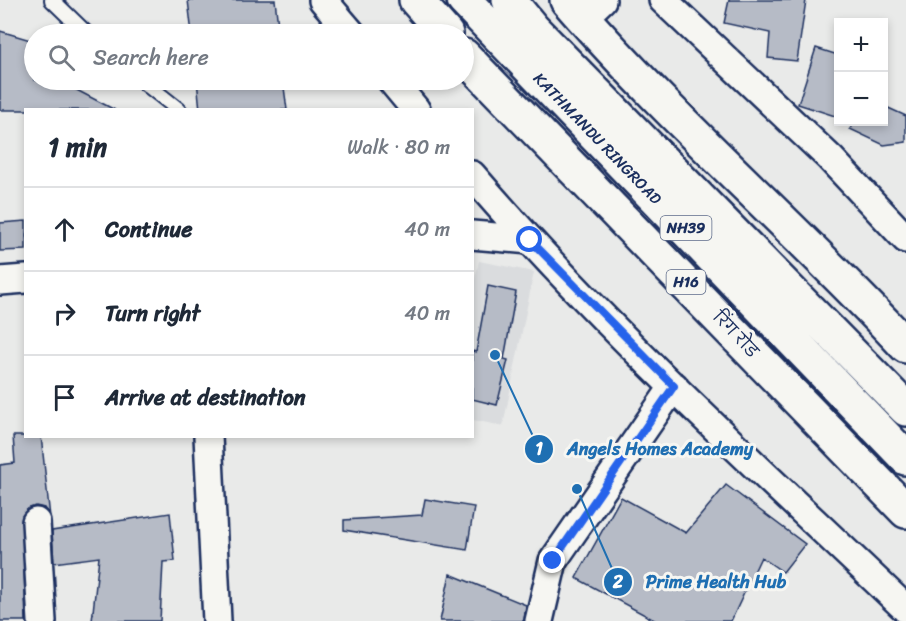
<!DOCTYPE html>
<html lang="en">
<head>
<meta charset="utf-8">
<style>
	:root { --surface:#fff; --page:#f2f2f3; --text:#1f2937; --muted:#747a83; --line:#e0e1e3 }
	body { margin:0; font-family:Sriracha,"Playpen Sans Deva",sans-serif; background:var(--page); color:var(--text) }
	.controls { position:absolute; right:18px; top:18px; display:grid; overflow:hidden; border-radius:0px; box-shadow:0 3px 9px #0003 }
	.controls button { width:54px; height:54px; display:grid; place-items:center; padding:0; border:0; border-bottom:2px solid var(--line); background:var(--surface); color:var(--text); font:30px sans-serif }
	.stop { position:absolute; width:18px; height:18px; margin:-14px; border:4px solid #2563eb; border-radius:50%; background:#fff }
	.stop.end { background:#2563eb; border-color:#fff; box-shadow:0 2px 6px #0008 }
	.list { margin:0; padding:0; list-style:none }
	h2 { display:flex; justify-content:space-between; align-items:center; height:78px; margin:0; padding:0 24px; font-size:26px }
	h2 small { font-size:20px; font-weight:400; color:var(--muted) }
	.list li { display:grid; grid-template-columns:39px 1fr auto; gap:18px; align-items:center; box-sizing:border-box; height:84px; padding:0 24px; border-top:2px solid var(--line) }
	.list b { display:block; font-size:22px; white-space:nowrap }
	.list em { font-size:20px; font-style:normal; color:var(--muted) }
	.icon { flex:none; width:33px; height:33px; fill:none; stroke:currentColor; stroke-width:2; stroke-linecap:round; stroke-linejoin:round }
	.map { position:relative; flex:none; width:906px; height:621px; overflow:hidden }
	.search { position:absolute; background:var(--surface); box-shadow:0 3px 9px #0003; left:24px; top:24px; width:450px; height:66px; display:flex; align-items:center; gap:15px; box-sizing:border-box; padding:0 21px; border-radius:33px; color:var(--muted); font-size:22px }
	.panel { position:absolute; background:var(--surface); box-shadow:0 3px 9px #0003; left:24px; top:108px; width:450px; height:330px; border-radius:0px }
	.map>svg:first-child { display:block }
</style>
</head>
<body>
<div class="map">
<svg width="906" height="621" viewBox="0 0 906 621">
	<rect width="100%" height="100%" fill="#e9eae9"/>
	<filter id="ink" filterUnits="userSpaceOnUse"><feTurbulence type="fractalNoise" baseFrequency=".0167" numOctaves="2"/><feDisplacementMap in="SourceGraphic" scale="12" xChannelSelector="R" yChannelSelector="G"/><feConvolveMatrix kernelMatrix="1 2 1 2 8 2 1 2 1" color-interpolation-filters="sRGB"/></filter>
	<g filter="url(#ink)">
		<!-- built -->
		<path fill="#dadcde" d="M479 261 534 272 503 426 473 420 472 291Z"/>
		<!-- building -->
		<path fill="#b6bbc6" stroke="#1b2f5e" stroke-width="1.5" d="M188 0H275L279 34H192Z
			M729 0H806L797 61 768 58 770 33 724 23Z
			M0 31 34 41V80H71L67 85 115 110H0Z
			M816 48 838 55V117L798 104Z
			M197 80H283L287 110H200Z
			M884 106 906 116V142L884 145 850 129 854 122H884Z
			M26 221V250L0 251V223Z
			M488 286 516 292 504 359 508 360 497 405 472 399V351L476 352Z
			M13 436H41L50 517 44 508 36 506 28 509 22 516 26 621H0V465L15 463Z
			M726 485 805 544 783 572 761 557 731 621H656L576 578 621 497 686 533Z
			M425 499 474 507 467 550 344 530V520L422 515Z
			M170 513 175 561 163 562 160 621H92L99 557 54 563 52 531Z
			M450 574 526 605 524 621H440Z"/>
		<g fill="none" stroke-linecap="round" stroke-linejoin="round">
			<!-- lane casing -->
			<g stroke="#1b2f5e" stroke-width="18">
				<path id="lane" d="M52 0 87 34
					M141 80 179 110"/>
			</g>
			<!-- street casing -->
			<g stroke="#1b2f5e" stroke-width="32">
				<path id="street" d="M323 0 352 34
					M663 0 830 158 906 239
					M583 18 602 0
					M391 80 416 110
					M472 175C605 330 759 468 906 609
					M472 235 530 240
					M0 281 26 279
					M208 436 217 621
					M36 522 42 621
					M539 621 553 561 674 386"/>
			</g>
			<!-- primary casing -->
			<g stroke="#1b2f5e" stroke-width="38">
				<path id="primary" d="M416 0 446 34
					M567 0C673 122 796 228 906 346
					M464 56 906 511"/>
			</g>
			<!-- highway casing -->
			<g stroke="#1b2f5e" stroke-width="38">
				<path id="highway" d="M464 0 906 458
					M509 0 533 29 906 409"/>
			</g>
			<!-- lane -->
			<use href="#lane" stroke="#f6f6f2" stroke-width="14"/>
			<!-- street -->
			<use href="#street" stroke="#f6f6f2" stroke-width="27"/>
			<!-- primary -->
			<use href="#primary" stroke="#f6f6f2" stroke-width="33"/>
			<!-- highway -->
			<use href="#highway" stroke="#f6f6f2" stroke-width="33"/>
		</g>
	</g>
	<g fill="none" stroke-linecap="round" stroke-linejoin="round" filter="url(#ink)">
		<!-- route -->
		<path stroke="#2563eb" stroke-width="8" d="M530 240 674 386 553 561"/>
	</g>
	<g text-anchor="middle" stroke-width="6" stroke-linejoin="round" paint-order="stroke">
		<!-- shield labels -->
		<g fill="#f6f6f2" stroke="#5d6b8a" stroke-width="1.5">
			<rect x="660.5" y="216" width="51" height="24" rx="4.5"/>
			<rect x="666.5" y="270" width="39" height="24" rx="4.5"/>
		</g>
		<g font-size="15" font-weight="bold" fill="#1b2f5e">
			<text x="686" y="233">NH39</text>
			<text x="686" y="287">H16</text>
		</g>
		<!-- street labels -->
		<g font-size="16" fill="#1b2f5e" stroke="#f6f6f2">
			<text transform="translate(598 138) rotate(46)" y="6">KATHMANDU RINGROAD</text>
			<text transform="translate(736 334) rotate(46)" y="6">रिंग रोड</text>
		</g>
	</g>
	<!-- callouts -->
	<path fill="none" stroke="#1f6fb2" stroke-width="2" d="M495 355L539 449M577 489L618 582"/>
	<g fill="#1f6fb2" stroke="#f6f6f2" stroke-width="2">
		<circle cx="495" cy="355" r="6"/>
		<circle cx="577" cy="489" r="6"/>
		<circle cx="539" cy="449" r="15"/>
		<circle cx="618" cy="582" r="15"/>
	</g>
	<g font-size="18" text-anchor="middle" font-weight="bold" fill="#fff">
		<text x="539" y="455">1</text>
		<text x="618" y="588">2</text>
	</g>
	<g font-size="18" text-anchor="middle" font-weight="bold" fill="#1f6fb2" stroke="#f6f6f2" stroke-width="6" stroke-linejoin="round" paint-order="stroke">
		<text x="660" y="455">Angels Homes Academy</text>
		<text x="716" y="588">Prime Health Hub</text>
	</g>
</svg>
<div class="controls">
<button>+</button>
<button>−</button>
</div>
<div class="stop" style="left:530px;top:240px"></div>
<div class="stop end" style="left:553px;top:561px"></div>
<div class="search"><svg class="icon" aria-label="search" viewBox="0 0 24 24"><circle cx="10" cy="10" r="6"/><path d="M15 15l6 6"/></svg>Search here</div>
<section class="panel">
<h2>1 min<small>Walk · 80 m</small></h2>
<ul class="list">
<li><svg class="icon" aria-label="ahead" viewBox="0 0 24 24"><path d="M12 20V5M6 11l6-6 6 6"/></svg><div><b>Continue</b></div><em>40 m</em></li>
<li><svg class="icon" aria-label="right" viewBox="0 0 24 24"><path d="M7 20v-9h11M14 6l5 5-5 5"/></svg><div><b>Turn right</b></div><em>40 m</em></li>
<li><svg class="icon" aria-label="arrive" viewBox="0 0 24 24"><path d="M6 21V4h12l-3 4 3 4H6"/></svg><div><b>Arrive at destination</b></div></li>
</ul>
</section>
</div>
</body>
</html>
